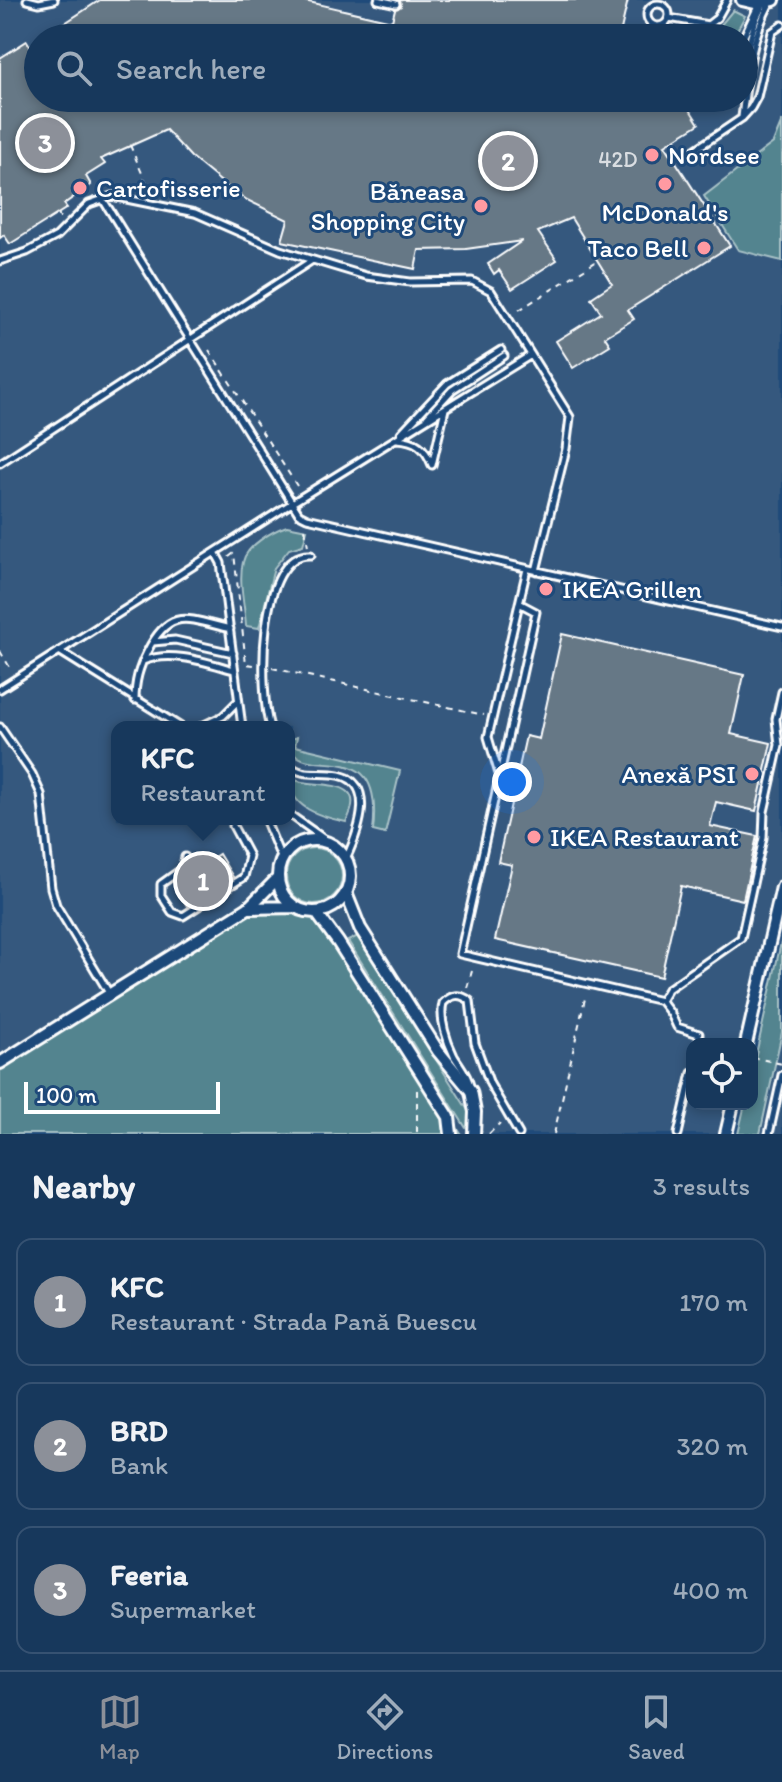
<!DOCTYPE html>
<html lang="en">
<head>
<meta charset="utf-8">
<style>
	:root { --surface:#17385c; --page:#244365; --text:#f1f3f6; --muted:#9eacbb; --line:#365272; --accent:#8c9099 }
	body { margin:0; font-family:Itim,sans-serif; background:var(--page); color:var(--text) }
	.controls { position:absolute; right:24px; bottom:24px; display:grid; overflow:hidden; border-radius:16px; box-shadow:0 4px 12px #0003 }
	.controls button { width:72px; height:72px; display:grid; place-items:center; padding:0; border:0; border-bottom:2px solid var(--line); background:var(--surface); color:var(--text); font:40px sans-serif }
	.scale { position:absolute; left:24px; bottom:20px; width:196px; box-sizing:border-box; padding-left:8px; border:4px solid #fff; border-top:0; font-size:22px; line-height:28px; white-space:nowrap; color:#fff; -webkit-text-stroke:6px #1f4a7a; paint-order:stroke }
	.you { position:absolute; left:512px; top:782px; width:28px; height:28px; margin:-20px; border:6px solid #fff; border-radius:50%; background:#1a73e8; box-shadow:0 0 0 12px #1a73e833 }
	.badge { display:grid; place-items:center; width:52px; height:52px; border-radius:50%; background:var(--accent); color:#fff; font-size:26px; font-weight:700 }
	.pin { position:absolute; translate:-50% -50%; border:4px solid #fff; box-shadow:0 2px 8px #0006 }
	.popup { position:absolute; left:111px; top:721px; width:184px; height:104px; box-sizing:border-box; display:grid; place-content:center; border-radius:16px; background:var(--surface); filter:drop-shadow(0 2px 6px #0005); font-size:26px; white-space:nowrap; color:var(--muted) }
	.popup b { font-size:30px; color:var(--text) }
	.popup::after { content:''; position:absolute; left:50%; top:100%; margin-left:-16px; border:16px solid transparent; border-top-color:var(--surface) }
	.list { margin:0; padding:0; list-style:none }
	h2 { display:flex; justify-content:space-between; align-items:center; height:104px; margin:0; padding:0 32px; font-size:34px }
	h2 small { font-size:26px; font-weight:400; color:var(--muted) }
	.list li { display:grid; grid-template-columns:52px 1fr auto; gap:24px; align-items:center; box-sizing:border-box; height:128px; margin:0 16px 16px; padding:0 16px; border:2px solid var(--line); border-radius:16px }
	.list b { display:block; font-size:30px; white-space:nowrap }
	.list p { margin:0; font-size:26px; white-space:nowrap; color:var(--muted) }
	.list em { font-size:26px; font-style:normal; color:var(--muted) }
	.icon { flex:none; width:44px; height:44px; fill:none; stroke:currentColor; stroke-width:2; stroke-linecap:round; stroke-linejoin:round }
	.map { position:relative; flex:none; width:782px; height:1134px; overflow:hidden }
	.search { position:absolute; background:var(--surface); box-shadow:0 4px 12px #0003; left:24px; right:24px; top:24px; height:88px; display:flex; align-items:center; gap:20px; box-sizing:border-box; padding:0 28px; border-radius:44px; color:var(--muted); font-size:30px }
	.sheet { height:536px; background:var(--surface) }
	nav { display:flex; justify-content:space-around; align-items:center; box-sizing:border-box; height:112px; border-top:2px solid var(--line); background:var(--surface); font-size:22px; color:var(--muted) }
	nav a { display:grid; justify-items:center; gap:4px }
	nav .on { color:var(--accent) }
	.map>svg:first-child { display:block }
</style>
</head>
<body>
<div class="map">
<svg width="782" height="1134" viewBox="0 0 782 1134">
	<rect width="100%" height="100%" fill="#1f4a7a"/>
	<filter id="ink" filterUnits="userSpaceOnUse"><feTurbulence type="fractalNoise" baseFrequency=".0125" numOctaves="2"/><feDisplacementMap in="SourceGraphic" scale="16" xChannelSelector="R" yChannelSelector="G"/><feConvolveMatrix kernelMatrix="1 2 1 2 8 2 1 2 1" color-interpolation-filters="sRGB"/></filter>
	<g filter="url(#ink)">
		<!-- built -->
		<path fill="#34587e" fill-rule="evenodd" d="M0 0H782V887L746 1044H692V1104H733L726 1134H0ZM38 38H744V98H38ZM117 727H289V819H117Z
			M782 1007V1134H752Z"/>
		<!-- green -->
		<path fill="#53848f" stroke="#a9c2c7" stroke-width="2" d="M733 10 745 16 733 38H706L716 31Z
			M782 121V261L738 250 704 196 773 143Z
			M287 526 307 530 303 545 289 549 274 568 259 628 246 626C245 607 238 581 243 562 246 546 272 531 287 526Z
			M297 737 295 746 400 771 385 834 373 831C385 727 301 786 290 745L291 739Z
			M289 777C307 791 373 772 346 822 321 817 289 808 289 777Z
			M286 876a28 28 0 1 1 56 0a28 28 0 1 1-56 0Z
			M295 907 316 912 338 942 461 1134H0V1063L248 908Z
			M358 936 481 1131 466 1128 348 941Z
			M782 938V1032L760 1134H738L745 1104H752V1072Z"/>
		<!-- building -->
		<path fill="#667886" stroke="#fff" stroke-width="2" d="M100 0H300L392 21 395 9 401 6 400 0H628L619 38H42Z
			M27 41 30 46 38 41V98H675L681 108 687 105 699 124 665 145 730 246 628 310 634 319 605 337 610 345 573 368 556 341 601 313 591 298 612 284 571 218 538 232 557 260 512 289 499 270 494 274 488 264 522 241 466 249 419 250 415 269 282 241 288 220 247 200 225 185 191 157 166 130 101 159 105 164 86 176 91 185 64 204 67 208 10 244 4 235 0 238V58Z
			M562 634 744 675 731 734 771 743 756 811 716 802 710 826 757 836 743 900 681 886 661 977 495 940 512 865 498 862 526 736 539 739Z
			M219 854 233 877 187 906 174 885 188 877 187 874Z"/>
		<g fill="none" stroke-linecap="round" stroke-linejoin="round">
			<!-- service casing -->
			<g stroke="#fff" stroke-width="11">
				<path id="service" d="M27 0 39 3 54 0
					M378 0 396 4
					M647 15a11 11 0 1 1 22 0a11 11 0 1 1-22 0Z
					M669 18 708 25 717 18 727 0
					M743 38 759 4
					M744 61 756 19 763 5
					M742 117C747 79 751 38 770 3
					M684 157 742 118 751 108 757 97 772 32 782 25
					M102 198 299 514 307 518 782 627
					M0 261 27 252 57 236 89 204 112 196 195 213 280 250 366 276 410 282 472 281 491 291 570 417 566 449 536 571
					M427 417 452 390 504 356
					M401 433 447 384 501 350
					M397 439C416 440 425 447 432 465L445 409
					M0 463 311 261
					M215 552 221 563 242 727
					M519 603 536 612 460 954 661 1001 671 1014 677 1027 699 1034V1044
					M153 642 175 640 233 653
					M59 651 181 727
					M143 661C172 650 205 662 234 670
					M0 689 292 503 531 355
					M135 700C135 681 139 668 147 652 170 606 188 619 230 629
					M0 727 32 774 41 794 51 888 56 905 109 993
					M200 727 223 716 238 701
					M270 727C259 693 257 551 311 555
					M289 765C302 777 316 772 332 774 380 778 358 833 346 859
					M499 774 488 737 527 569
					M289 814 330 843
					M265 819 282 860
					M185 857 182 869 161 884V895L172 912 183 916 244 877 249 856 233 826
					M661 1001 668 989 741 938 763 838 764 812 779 745 776 719 782 692
					M470 1086C468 1075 460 1066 454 1056 447 1042 439 1019 443 1003 452 994 460 993 470 1001L475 1043 490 1084 519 1134
					M678 1134 692 1073
					M769 1134 782 1075"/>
			</g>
			<!-- minor casing -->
			<g stroke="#fff" stroke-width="16">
				<path id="minor" d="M742 0 759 4 774 0
					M278 876a36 36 0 1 1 72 0a36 36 0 1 1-72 0Z
					M346 893 360 928 438 1051 471 1091 475 1112 474 1134
					M248 908 295 907
					M316 912 338 942 449 1117 451 1134
					M746 1044 782 887
					M0 1063 248 908 278 878
					M726 1134 733 1104"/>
			</g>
			<!-- path -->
			<path stroke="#fff" stroke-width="2" stroke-dasharray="6 6" stroke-linecap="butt" d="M130 145 150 192
				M58 214 60 218
				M519 310 597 261
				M209 350 299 489
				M305 529 308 546
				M229 557 234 553 246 664 254 665
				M0 651 12 671
				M272 668 484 715
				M467 988 472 971
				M752 1057 782 1064
				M417 1090V1134
				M489 1134 500 1123
				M554 1134 586 994"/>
			<!-- service -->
			<use href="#service" stroke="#1f4a7a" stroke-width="5"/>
			<!-- minor -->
			<use href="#minor" stroke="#1f4a7a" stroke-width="10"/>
		</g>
	</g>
	<!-- markers -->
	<g fill="#ff9aa2" stroke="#1f4a7a" stroke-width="3">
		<circle cx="652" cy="155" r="8"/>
		<circle cx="665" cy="184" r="8"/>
		<circle cx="80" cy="188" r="8"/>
		<circle cx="481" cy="206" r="8"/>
		<circle cx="704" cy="248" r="8"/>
		<circle cx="546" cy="589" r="8"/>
		<circle cx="752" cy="774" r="8"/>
		<circle cx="534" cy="837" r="8"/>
	</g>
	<g text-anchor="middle" stroke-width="6" stroke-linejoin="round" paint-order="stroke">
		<!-- number labels -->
		<g font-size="22" fill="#d9dde1">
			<text x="618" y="167">42D</text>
		</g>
		<!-- poi labels -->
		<g font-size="26" fill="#fff" stroke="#1f4a7a" text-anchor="start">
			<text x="668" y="164">Nordsee</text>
			<text x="96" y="197">Cartofisserie</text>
			<text x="465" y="200" text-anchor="end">Băneasa<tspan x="465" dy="30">Shopping City</tspan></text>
			<text x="665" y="221" text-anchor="middle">McDonald's</text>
			<text x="688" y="257" text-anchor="end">Taco Bell</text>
			<text x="562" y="598">IKEA Grillen</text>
			<text x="736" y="783" text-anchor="end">Anexă PSI</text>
			<text x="550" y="846">IKEA Restaurant</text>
		</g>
	</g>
</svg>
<div class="controls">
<button><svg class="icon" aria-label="locate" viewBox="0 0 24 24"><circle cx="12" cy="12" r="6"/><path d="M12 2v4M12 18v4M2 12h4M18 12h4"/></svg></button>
</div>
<div class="scale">100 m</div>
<div class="you"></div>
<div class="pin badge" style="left:203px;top:881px">1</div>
<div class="popup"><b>KFC</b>Restaurant</div>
<div class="pin badge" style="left:508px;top:161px">2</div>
<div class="pin badge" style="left:45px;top:143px">3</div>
<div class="search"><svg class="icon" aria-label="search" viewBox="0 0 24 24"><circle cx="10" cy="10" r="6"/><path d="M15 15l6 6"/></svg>Search here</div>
</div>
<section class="sheet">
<h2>Nearby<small>3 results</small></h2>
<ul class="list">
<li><span class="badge">1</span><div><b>KFC</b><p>Restaurant · Strada Pană Buescu</p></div><em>170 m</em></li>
<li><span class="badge">2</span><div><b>BRD</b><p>Bank</p></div><em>320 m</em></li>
<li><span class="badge">3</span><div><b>Feeria</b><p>Supermarket</p></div><em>400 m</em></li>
</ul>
</section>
<nav>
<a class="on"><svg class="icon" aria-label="map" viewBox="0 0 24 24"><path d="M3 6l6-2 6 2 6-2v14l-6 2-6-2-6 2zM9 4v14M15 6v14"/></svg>Map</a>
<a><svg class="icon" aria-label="directions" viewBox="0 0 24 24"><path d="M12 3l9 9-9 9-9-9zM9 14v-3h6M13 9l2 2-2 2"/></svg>Directions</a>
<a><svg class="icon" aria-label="saved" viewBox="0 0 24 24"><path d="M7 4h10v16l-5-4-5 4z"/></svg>Saved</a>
</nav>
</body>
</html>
